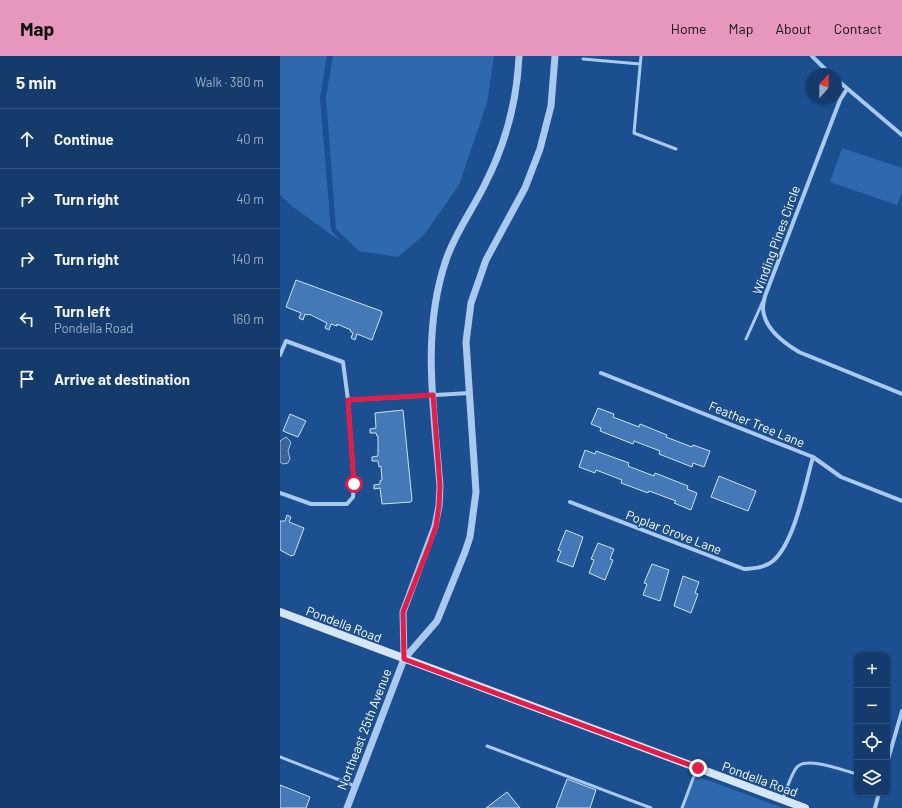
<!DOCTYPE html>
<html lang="en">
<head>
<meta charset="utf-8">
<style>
	:root { --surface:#143b6b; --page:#1d4271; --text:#f1f3f6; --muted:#9dadc1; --line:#33557e; --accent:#e797bd }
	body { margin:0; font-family:Barlow,sans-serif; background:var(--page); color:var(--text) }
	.controls { position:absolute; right:12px; bottom:12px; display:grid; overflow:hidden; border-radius:8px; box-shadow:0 1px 3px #0004 }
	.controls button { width:36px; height:36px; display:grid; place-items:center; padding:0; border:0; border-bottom:1px solid var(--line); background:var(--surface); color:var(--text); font:20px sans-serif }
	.compass { position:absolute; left:526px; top:12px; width:36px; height:36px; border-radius:50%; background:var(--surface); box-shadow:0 1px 3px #0004; rotate:21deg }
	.stop { position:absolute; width:12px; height:12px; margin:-9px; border:3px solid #e11d48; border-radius:50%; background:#fff }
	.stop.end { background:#e11d48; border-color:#fff; box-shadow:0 1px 4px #0008 }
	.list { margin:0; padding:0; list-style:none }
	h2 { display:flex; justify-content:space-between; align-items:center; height:52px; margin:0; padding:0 16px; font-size:17px }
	h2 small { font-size:13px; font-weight:400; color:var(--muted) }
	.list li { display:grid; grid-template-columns:26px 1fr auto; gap:12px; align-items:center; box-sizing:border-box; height:60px; padding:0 16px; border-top:1px solid var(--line) }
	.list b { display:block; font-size:15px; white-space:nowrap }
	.list p { margin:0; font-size:13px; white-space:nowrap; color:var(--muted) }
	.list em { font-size:13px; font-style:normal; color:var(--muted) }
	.icon { flex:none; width:22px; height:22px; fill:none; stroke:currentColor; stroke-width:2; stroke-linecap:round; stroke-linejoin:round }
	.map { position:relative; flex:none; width:622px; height:752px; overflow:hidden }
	header { display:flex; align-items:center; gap:24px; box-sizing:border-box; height:56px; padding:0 20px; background:var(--accent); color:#111 }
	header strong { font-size:19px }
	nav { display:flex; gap:22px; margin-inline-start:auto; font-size:14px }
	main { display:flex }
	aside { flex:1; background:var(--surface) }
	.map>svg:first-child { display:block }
</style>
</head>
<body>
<header>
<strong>Map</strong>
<nav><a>Home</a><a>Map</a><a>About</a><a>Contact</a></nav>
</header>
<main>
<aside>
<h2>5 min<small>Walk · 380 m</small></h2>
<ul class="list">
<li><svg class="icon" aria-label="ahead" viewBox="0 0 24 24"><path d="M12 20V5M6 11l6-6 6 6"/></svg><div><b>Continue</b></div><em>40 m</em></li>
<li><svg class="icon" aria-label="right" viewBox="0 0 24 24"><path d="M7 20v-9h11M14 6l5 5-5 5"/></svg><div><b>Turn right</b></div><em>40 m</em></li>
<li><svg class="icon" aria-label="right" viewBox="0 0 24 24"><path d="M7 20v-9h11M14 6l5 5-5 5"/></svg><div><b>Turn right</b></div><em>140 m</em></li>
<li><svg class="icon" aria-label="left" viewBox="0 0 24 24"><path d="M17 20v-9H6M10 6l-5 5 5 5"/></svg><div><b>Turn left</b><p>Pondella Road</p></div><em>160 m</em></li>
<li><svg class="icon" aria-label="arrive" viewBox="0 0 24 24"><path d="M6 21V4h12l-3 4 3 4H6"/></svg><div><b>Arrive at destination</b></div></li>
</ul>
</aside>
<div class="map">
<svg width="622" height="752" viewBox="0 0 622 752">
	<rect width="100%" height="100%" fill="#1b4f8f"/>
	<!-- green -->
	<path fill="#2e69ad" d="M0 0H47L40 42 51 174 60 185 12 150 0 139Z
		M53 0H214L207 47 179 129 144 179 118 201 79 195 56 173 46 41Z
		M562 92 622 112V136L617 149 550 126Z
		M414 719 503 752H402Z"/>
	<!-- water -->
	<path fill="#3c6290" stroke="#9cc4f0" d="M6 381 11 386 8 395 10 403 8 407 3 408 0 406V385Z"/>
	<!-- building -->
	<path fill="#4478b7" stroke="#cfe3fa" d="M16 224 101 255 102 257 92 284 77 278 75 284 71 282 73 277 70 275 71 274 57 268V270L51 268 49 274 45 272 47 267 29 258 28 259 25 258 23 264 19 262 21 257 6 251Z
		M318 352 334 358 333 361 359 371 360 368 387 379 386 381 412 391 413 389 430 395 424 411 413 407 412 411 379 398 380 395 354 385 353 388 320 375 321 372 311 368Z
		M123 354 132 444 131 446 102 448 100 432 94 433V429L100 428V425L102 424 101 410 99 411 98 405H92V401L98 400V380H97L96 377H90V373L96 372 95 357Z
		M10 358 26 365 18 381 3 375Z
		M305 394 315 398 316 395 349 407 348 410 374 420 375 417 408 430 407 433 417 437 411 454 394 447 396 445 369 435 368 437 341 427 342 424 316 414 315 417 299 411Z
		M439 420 476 435 468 455 431 441Z
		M7 459 11 461 9 466 24 472 14 499 11 500 0 494V465H5Z
		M286 474 303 481 293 511 277 505 281 495 278 494Z
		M318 487 334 493 330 503 333 504 325 524 309 517 314 504 311 503Z
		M372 508 389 514 380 545 363 539 367 528 364 527Z
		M403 520 419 526 415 537 418 538 411 557 394 550Z
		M287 723 316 734 310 752H276Z
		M0 729 30 741 26 752H0Z
		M227 736 240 752H206Z"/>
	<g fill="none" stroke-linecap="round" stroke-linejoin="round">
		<!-- service -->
		<path stroke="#a9c9ee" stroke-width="3" d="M361 0 354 77 396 93
			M303 3 360 8
			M466 283 483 245
			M207 690 371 752
			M0 701 75 730
			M503 742C507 733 511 718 517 711 527 700 564 715 577 718
			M402 752 417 712"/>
		<!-- minor -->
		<path stroke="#a9c9ee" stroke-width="4" d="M532 0 550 18
			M556 23 622 79
			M567 33 560 44 485 240C484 244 483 249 483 253 484 272 504 287 519 296L622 338
			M0 299 6 285 63 306 68 344 74 428 73 441 67 448H31L0 437
			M321 317 533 401 561 421 622 445
			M68 344 190 337
			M290 446 464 513C474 512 485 512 493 505 515 486 525 429 533 401
			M607 707 622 655
			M595 752 599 737"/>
		<!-- tertiary -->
		<path stroke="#a9c9ee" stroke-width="7" d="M124 603 123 556 155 470 159 450 160 430C154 354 141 277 166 204 175 177 193 153 205 128 225 89 237 45 239 0
			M67 752 124 603 157 565 185 496 190 481 196 436 186 286 191 247 206 204 245 132 260 93 271 50 275 0"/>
		<!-- secondary -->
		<path stroke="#d6e6fa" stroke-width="8" d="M0 556 525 752"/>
	</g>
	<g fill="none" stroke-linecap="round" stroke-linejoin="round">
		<!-- route -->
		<path stroke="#e11d48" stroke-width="5" d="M74 428 68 344 153 339 160 430 159 450 156 470 149 490 123 556 124 603 418 712"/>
	</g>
	<g text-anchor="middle" stroke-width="3" stroke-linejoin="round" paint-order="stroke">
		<!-- street labels -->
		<g font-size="13" fill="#fff" stroke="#1b4f8f">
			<text transform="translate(496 184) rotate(-70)" y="5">Winding Pines Circle</text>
			<text transform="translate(477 368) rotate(22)" y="5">Feather Tree Lane</text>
			<text transform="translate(394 476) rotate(21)" y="5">Poplar Grove Lane</text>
			<text transform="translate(64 568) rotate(21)" y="5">Pondella Road</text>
			<text transform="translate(84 673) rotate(-69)" y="5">Northeast 25th Avenue</text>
			<text transform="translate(480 723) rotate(20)" y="5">Pondella Road</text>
		</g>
	</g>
</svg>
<div class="controls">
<button>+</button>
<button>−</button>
<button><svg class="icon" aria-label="locate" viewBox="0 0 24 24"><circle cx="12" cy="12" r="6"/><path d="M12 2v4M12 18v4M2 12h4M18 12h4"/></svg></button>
<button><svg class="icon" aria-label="layers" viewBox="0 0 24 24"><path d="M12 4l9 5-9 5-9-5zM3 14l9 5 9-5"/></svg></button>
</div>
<svg class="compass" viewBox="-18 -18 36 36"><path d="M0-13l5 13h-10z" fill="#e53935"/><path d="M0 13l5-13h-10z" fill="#9dadc1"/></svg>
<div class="stop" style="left:74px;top:428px"></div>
<div class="stop end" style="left:418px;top:712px"></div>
</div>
</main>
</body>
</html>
